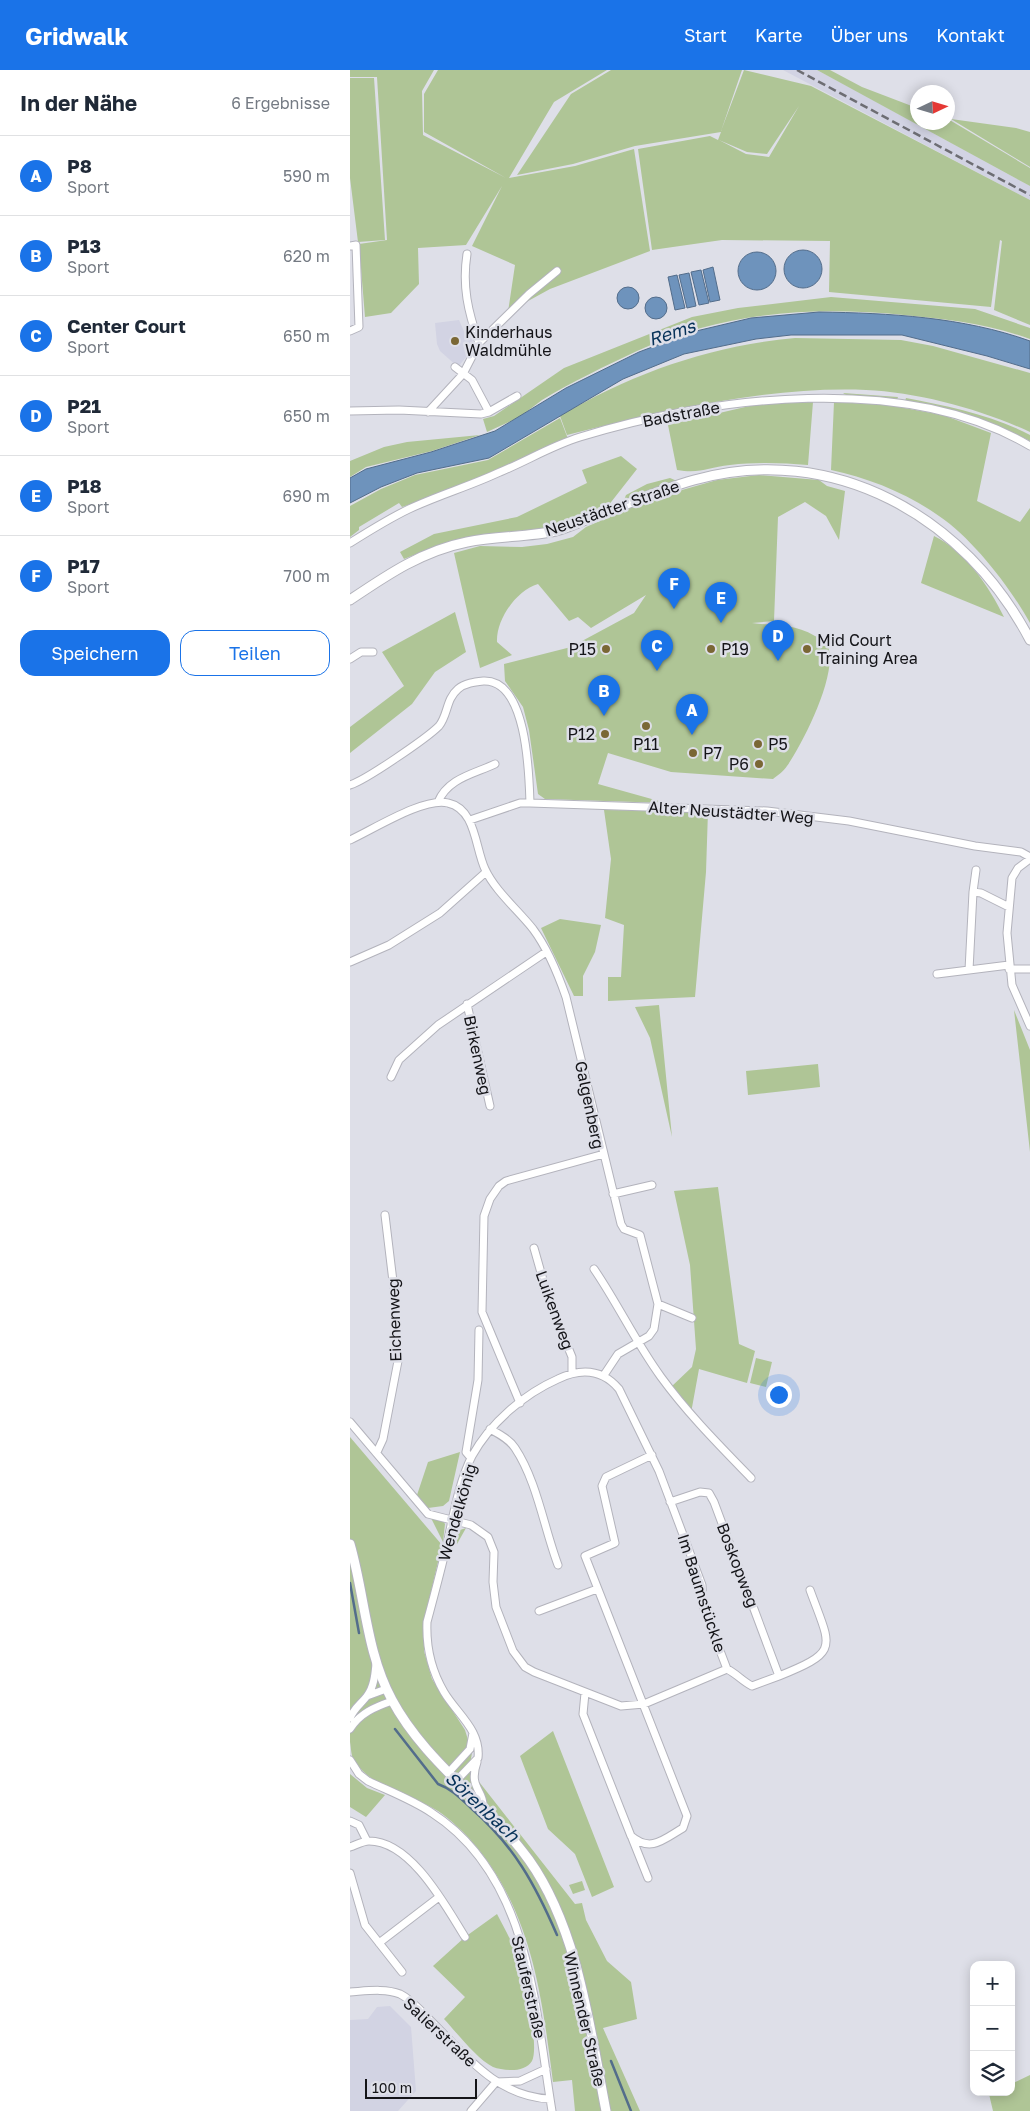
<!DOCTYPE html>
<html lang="de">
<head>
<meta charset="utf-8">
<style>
	:root { --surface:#fff; --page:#f2f2f3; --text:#1f2937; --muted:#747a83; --line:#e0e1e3; --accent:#1a73e8 }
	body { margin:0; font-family:"Golos Text",sans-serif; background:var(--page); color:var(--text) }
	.controls { position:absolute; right:15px; bottom:15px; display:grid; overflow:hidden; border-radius:10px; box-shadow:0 2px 12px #0003 }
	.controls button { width:45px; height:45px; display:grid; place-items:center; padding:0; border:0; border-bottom:1px solid var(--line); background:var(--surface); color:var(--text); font:25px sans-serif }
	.compass { position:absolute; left:560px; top:15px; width:45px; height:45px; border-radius:50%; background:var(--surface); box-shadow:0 2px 12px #0003; rotate:86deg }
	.scale { position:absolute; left:15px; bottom:12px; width:112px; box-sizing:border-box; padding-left:5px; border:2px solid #141418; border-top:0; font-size:14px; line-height:18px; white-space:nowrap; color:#141418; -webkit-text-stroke:4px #dedfe8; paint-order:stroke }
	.you { position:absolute; left:428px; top:1324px; width:18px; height:18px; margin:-12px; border:4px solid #fff; border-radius:50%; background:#1a73e8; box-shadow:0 0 0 8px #1a73e833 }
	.badge { display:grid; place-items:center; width:32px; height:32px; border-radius:50%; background:var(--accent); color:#fff; font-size:16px; font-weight:700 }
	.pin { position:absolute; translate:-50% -41px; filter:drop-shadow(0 1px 2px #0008) }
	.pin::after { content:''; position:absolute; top:26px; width:18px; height:15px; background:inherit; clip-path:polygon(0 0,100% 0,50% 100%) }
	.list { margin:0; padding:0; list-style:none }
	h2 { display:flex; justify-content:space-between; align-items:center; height:65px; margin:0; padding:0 20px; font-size:21px }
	h2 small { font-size:16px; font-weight:400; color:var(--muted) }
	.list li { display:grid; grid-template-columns:32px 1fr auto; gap:15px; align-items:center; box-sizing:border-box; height:80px; padding:0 20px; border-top:1px solid var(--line) }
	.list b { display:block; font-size:19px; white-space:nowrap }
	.list p { margin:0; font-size:16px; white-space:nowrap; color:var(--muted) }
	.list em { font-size:16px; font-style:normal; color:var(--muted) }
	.actions { display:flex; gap:10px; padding:15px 20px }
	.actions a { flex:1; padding:11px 0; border:1px solid var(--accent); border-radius:15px; text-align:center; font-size:18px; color:var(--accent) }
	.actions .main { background:var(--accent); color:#fff }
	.icon { flex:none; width:28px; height:28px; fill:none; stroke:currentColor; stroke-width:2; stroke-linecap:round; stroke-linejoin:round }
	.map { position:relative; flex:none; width:680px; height:2041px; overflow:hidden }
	header { display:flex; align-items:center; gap:30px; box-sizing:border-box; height:70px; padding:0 25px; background:var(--accent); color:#fff }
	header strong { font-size:24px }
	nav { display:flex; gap:28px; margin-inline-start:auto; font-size:18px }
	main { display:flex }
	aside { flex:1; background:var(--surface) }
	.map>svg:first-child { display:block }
</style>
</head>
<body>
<header>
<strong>Gridwalk</strong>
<nav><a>Start</a><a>Karte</a><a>Über uns</a><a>Kontakt</a></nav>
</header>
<main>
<aside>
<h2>In der Nähe<small>6 Ergebnisse</small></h2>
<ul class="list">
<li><span class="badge">A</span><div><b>P8</b><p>Sport</p></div><em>590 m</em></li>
<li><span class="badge">B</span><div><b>P13</b><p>Sport</p></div><em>620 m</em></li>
<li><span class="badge">C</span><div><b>Center Court</b><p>Sport</p></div><em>650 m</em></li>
<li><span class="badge">D</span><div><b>P21</b><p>Sport</p></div><em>650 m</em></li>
<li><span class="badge">E</span><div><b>P18</b><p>Sport</p></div><em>690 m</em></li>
<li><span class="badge">F</span><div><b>P17</b><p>Sport</p></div><em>700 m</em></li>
</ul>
<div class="actions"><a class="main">Speichern</a><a>Teilen</a></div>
</aside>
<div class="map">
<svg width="680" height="2041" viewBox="0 0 680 2041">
	<rect width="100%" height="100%" fill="#dedfe8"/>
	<!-- built -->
	<path fill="#d2d3e3" d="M433 0H467L497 16 680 116V130Z
		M109 250 116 266 122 264 123 269 121 281 108 297 90 281 87 274 85 253Z
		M40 1936 61 1957 66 2021 48 2041H0V1950L18 1949 27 1937Z"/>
	<!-- green -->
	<path fill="#afc596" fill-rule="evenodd" d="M0 0H84L72 21 73 65 156 108 74 62V24L88 0H257L204 32 159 108 225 96 284 79 300 181 200 219 158 242 165 195 122 176 152 116 116 175 68 178 69 214 41 243 15 247 9 174 37 170 27 7H0Z
		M261 0H392L371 61 394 0 461 16 680 130V255L644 240 652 171 650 170 641 237 479 222 480 171 372 170 302 180 288 79 360 66 368 70 371 62 285 76 223 94 167 105 221 24ZM449 36 419 87 396 84 369 70 397 82 417 84Z
		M467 0H480L512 17 567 38 568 52H598V49L680 98V116Z
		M0 8H24L35 170 8 172 0 108Z
		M601 49 666 58 680 62V97Z
		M481 227 625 239 680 258V269C639 254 596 249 554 245 461 236 373 242 287 281 255 296 222 312 192 330 185 335 178 341 171 346 160 352 148 357 137 362L133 349 144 346 214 298 342 247 388 238Z
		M445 268 551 270 583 276 680 303V362C633 340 568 322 516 320 418 316 312 341 217 365L210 346C283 303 360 276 445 268Z
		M493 323 548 327 547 330 496 325Z
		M556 328C598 336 642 345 680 365V371C641 350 599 340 555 331Z
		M463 332 458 395C432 393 407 392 380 395 358 397 351 404 327 400L318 355 408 334Z
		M484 332 538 335 593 345 641 363 627 431 670 452 680 438V553C660 517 623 469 589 446 557 423 518 408 481 400Z
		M210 348 218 369C194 378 173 390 150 400 118 414 85 426 52 437L49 433 9 457V460L0 467V436L31 419 65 405 138 390Z
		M130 365 82 381 16 397 0 407V391L34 377 57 372Z
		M271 386 287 399 258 436 201 458 145 463 91 474 54 489 50 482 84 464 167 447 237 413 232 400Z
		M409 405 469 410 477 416 495 421 489 470 476 446 455 432 428 447 424 551 402 553C426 556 443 553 465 566 468 567 473 569 475 571 494 594 452 675 437 696 434 701 428 705 423 709L321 702 258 683 248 714 316 733 195 729 188 724 179 660 173 637 155 611 154 594 221 577 219 578 284 543 296 525 241 558 228 547 219 551 188 514C167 520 146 549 147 572L162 585 130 598 104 483 130 476 172 477 197 474 223 467 236 457 304 428 367 410Z
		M320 408 327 411 274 430 276 425 297 414Z
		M584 466C615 481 639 516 654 547L571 513Z
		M105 542 116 582 85 602 62 634 0 683V657L54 616 32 582Z
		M254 740 358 741 356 802 345 927 258 931V907H271L274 855 255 848 261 789Z
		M210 849 251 855 245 882 233 906V926H224L191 858Z
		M309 935 322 1067 300 968 285 937Z
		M664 940 680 980V1082Z
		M468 994 470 1017 398 1025 396 1001Z
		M368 1117 389 1274 405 1281 397 1313 349 1299 341 1343 321 1317 342 1297 346 1279 340 1195 324 1121Z
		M406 1288 422 1292 416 1317 400 1313Z
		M0 1367 92 1475 74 1551V1581L82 1609 115 1660 122 1683 119 1699 225 1834 232 1833 236 1850 257 1891 281 1912 287 1949 253 1958 290 2041H225L222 2010 203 2012C192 1927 182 1842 124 1774 115 1763 100 1749 88 1741 62 1725 21 1718 4 1690 1 1686 1 1677 0 1672Z
		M110 1382 99 1431 93 1436 78 1438 67 1425 78 1392Z
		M81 1448 93 1451 95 1454 93 1472Z
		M116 1458 107 1474H101L104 1462Z
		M203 1661 264 1817 242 1827 225 1784 198 1759 170 1686Z
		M0 1704 17 1718 35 1725 16 1747 0 1737Z
		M232 1811 235 1820 223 1824 219 1815Z
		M147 1844C154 1858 162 1871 167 1886 173 1904 190 1975 182 1991 175 2003 154 2001 143 1997 127 1989 107 1963 94 1949L115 1927 83 1896 115 1867Z
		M680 2005V2041H643L639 2024 661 2022V2014Z"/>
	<!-- water -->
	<path fill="#6e93bc" stroke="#536d8b" d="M434 199a19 19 0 1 1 38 0a19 19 0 1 1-38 0Z
		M388 201a19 19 0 1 1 38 0a19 19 0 1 1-38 0Z
		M363 197 370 230 360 232 353 200Z
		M351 200 359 233 349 235 341 202Z
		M339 203 346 236 337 238 329 205Z
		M327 205 335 238 325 240 318 207Z
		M267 228a11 11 0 1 1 22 0a11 11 0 1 1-22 0Z
		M295 238a11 11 0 1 1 22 0a11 11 0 1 1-22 0Z
		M469 242C539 243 613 247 680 271V299L637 286 552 265H441L406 269 334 284 273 309 139 388 67 403 31 417 0 433V408L16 399 81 382 145 361 216 318 289 282 342 262 401 248Z"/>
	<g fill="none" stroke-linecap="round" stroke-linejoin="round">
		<!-- stream -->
		<path stroke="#536d8b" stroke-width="2.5" d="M0 1513 9 1563
			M45 1659 88 1714C102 1719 111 1729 122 1739 164 1776 185 1814 207 1865
			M261 1991 281 2041"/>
		<!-- minor casing -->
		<g stroke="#b3b3bc" stroke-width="9">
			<path id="minor" d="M0 176 6 175 9 257 0 261
				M117 184C112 216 118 242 129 273
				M105 297 122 310 139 342
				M0 341 49 340 131 344 139 342 167 326
				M78 342 113 304 129 273 179 224 207 201
				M0 473C19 461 38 449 59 439 89 425 120 416 150 402 177 391 201 376 230 367 362 326 556 302 680 376
				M0 589 11 582H23
				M0 715C16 710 77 668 89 656 98 645 96 629 108 619 115 613 125 612 134 611 177 610 179 703 180 733
				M88 732C98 708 124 704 145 694
				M120 750 170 733H180L417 741 499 751 625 776 671 782 680 787
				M0 770C24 759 74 727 98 733 126 739 125 778 135 799 145 821 168 840 183 859 198 879 208 904 216 927L271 1154 274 1159 290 1165 308 1234 304 1259 299 1266 268 1284 254 1305
				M680 789 668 798 662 808 657 863 662 915 680 956
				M623 822 626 800
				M0 892 39 875 90 843 136 802
				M659 899H680
				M619 900 623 822 631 823 659 837
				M587 904 659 895
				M117 934 140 1036
				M41 1007 49 990 88 955 196 882
				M263 1124 302 1115
				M184 1178 199 1231 222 1287V1303
				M244 1199C268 1234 286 1273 311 1307 338 1344 370 1376 401 1408
				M308 1234 342 1248
				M170 1333 132 1242 134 1146 140 1129 149 1116 156 1111 254 1084
				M0 1352 78 1444 121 1455 138 1467 144 1482 143 1512 146 1537 163 1581 175 1597 184 1602 271 1636 294 1634 377 1599
				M140 1359C149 1364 159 1369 165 1378 187 1411 194 1458 208 1495
				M27 1382 33 1369 48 1291 45 1228 35 1145
				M121 1388 116 1382 128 1310 129 1260
				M320 1432 350 1422 359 1423 364 1432 429 1606 402 1616C392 1611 387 1604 377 1599
				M189 1541 247 1519
				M429 1606C491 1581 481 1578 460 1520
				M235 1623 233 1644 281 1766C301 1783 314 1769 333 1758L337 1746 235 1486 265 1473 252 1416 256 1407 302 1385
				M17 1626 36 1619
				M0 1648C4 1638 11 1634 17 1626 24 1617 25 1604 26 1594
				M0 1659C10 1643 25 1637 42 1631
				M0 1690 9 1704 18 1711C39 1721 63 1730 82 1743 180 1806 185 1938 202 2041
				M127 1692C118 1718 134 1720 133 1736
				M99 1702 120 1679 123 1663
				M107 1710 128 1688C131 1660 107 1644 94 1622 81 1600 76 1576 77 1552 84 1526 91 1500 97 1474 103 1447 109 1411 122 1386 140 1353 174 1324 208 1309 231 1298 252 1299 269 1319L309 1401 352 1515 353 1536 377 1599
				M0 1751 9 1755 17 1771
				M282 1768 298 1808
				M0 1777C6 1775 13 1771 19 1771 61 1771 95 1835 115 1867
				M0 1803 15 1855 52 1902
				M29 1873 89 1827
				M0 1922C16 1921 35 1918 50 1924 62 1930 72 1942 82 1952 116 1986 148 2027 200 2029
				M146 2012 170 2011 196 1999
				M121 2041 146 2012"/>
		</g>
		<!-- tertiary casing -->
		<g stroke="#b3b3bc" stroke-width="11">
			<path id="tertiary" d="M0 530C37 505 72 481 117 472 146 466 177 467 206 461 217 458 228 453 238 449 274 436 308 420 344 410 483 371 616 447 680 570
				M0 1474C15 1526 16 1582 42 1630 75 1692 138 1733 179 1790 228 1859 240 1959 256 2041"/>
		</g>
		<!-- minor -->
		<use href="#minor" stroke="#fff" stroke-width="7"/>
		<!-- tertiary -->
		<use href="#tertiary" stroke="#fff" stroke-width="9"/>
		<!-- rail -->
		<path stroke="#6d6d73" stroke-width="2.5" stroke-dasharray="8 4" stroke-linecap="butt" d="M447 0 680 125"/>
	</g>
	<!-- markers -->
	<g fill="#7a6735" stroke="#dedfe8" stroke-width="2">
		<circle cx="105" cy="271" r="5"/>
		<circle cx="256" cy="579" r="5"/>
		<circle cx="361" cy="579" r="5"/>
		<circle cx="457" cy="579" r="5"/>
		<circle cx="296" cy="656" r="5"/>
		<circle cx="255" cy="664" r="5"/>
		<circle cx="408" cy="674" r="5"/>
		<circle cx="343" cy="683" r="5"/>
		<circle cx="409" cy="694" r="5"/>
	</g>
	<g text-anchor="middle" stroke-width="5" stroke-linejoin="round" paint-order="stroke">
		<!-- poi labels -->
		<g font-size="16" fill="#141418" stroke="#dedfe8" text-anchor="start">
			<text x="115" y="268">Kinderhaus<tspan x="115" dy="18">Waldmühle</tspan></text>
			<text x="467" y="576">Mid Court<tspan x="467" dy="18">Training Area</tspan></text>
			<text x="246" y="585" text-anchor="end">P15</text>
			<text x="371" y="585">P19</text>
			<text x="245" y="670" text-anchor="end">P12</text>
			<text x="296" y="680" text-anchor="middle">P11</text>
			<text x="418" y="680">P5</text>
			<text x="353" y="689">P7</text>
			<text x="399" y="700" text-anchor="end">P6</text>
		</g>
		<!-- street labels -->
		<g font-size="16" fill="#141418" stroke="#dedfe8">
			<text transform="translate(331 344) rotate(-11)" y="6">Badstraße</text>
			<text transform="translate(262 438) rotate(-19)" y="6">Neustädter Straße</text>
			<text transform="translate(381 742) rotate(4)" y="6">Alter Neustädter Weg</text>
			<text transform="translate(128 985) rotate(78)" y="6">Birkenweg</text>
			<text transform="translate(240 1035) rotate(78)" y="6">Galgenberg</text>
			<text transform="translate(205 1240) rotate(70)" y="6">Luikenweg</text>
			<text transform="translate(44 1250) rotate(-92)" y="6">Eichenweg</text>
			<text transform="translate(107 1442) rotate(-74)" y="6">Wendelkönig</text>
			<text transform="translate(388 1495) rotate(69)" y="6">Boskopweg</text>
			<text transform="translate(352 1523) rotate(72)" y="6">Im Baumstückle</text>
			<text transform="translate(179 1917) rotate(77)" y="6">Stauferstraße</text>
			<text transform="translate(235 1949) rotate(77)" y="6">Winnender Straße</text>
			<text transform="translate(90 1962) rotate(43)" y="6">Salierstraße</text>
		</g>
		<!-- water labels -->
		<g font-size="18" font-style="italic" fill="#063158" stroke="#dedfe8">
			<text transform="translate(322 263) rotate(-18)" y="6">Rems</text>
			<text transform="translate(132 1737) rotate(43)" y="6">Sörenbach</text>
		</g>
	</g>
</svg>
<div class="controls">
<button>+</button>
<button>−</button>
<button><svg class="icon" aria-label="layers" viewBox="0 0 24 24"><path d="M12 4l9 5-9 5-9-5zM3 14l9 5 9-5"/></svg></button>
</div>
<svg class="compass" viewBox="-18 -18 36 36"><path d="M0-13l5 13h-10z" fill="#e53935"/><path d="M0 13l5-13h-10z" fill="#747a83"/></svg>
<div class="scale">100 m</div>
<div class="you"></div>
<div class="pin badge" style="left:342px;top:665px">A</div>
<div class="pin badge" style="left:254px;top:646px">B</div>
<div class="pin badge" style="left:307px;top:601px">C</div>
<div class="pin badge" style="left:428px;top:591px">D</div>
<div class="pin badge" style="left:371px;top:553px">E</div>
<div class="pin badge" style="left:324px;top:539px">F</div>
</div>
</main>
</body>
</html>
